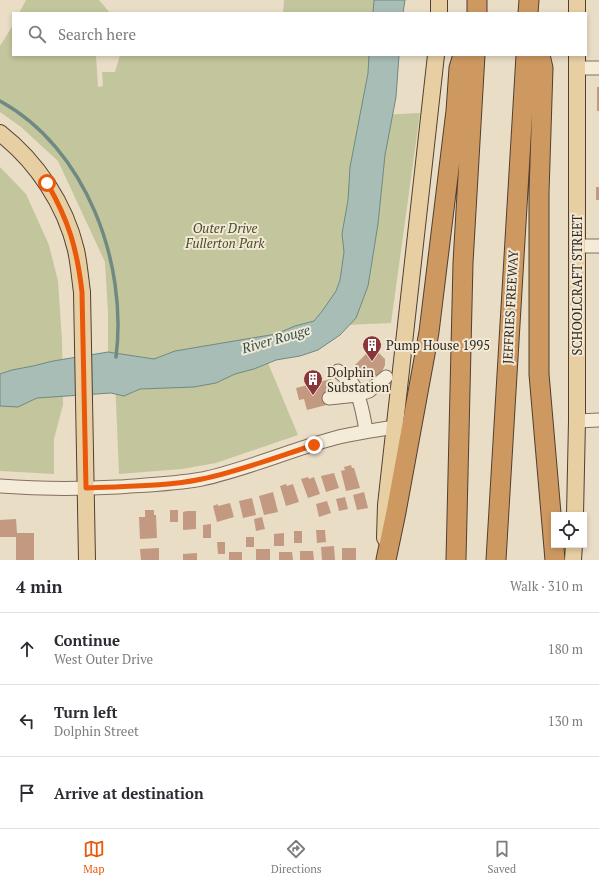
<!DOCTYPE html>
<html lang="en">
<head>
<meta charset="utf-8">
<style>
	:root { --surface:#fff; --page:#f7f7f7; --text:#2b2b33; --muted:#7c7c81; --line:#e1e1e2; --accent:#ea580c }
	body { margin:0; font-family:"PT Serif",serif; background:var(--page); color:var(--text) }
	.controls { position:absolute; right:12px; bottom:12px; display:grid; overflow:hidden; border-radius:0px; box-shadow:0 2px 6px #0003 }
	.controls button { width:36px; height:36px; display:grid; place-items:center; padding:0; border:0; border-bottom:1px solid var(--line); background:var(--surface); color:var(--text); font:20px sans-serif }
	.stop { position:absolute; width:12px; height:12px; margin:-9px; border:3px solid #ea580c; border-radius:50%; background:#fff }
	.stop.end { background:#ea580c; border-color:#fff; box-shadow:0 1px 4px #0008 }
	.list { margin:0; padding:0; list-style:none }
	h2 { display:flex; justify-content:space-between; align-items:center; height:52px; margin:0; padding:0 16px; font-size:17px }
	h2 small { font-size:13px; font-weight:400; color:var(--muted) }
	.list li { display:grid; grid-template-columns:26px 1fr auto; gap:12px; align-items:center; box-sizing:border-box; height:72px; padding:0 16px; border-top:1px solid var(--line) }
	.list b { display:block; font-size:15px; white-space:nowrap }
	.list p { margin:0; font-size:13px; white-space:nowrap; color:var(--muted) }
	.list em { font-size:13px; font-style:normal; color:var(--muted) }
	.icon { flex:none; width:22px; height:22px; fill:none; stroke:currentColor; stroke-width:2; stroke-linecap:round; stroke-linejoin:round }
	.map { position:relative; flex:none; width:599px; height:560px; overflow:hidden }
	.search { position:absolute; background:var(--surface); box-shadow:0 2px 6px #0003; left:12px; right:12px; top:12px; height:44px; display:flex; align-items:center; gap:10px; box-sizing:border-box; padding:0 14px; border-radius:0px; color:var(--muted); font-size:15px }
	.sheet { height:268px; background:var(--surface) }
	nav { display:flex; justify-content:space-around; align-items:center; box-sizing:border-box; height:56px; border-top:1px solid var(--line); background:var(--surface); font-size:11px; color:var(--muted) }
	nav a { display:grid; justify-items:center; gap:2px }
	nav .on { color:var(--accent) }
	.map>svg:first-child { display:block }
</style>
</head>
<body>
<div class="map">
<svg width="599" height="560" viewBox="0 0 599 560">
	<rect width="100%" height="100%" fill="#e9ddc6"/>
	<!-- green -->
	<path fill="#c3c69c" d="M26 0H99L110 13H19Z
		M284 0H374L373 13H283Z
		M13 25V55H96L98 87 103 86 102 72H115L120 55H369L368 73 360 116 420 113 391 323 321 326 261 346 298 435 216 463 182 469 119 474 114 353 108 352V313L105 262 58 161 21 127 0 112V46Z
		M0 167 26 194 49 245 58 281 62 340 63 397V405L54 439V474L0 471Z"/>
	<!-- water -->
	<path fill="#a7bdb6" stroke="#6f8a82" d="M374 0H405L403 13H373Z
		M369 55H399L396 97 385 155 378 224 368 286 356 318 340 335 318 350 300 356 276 360 254 369 235 374 216 383 194 387 140 389 124 396 111 393 37 398 18 407 0 406V374L12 370 33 366 53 361 108 352 154 359 175 351 276 334 295 326 314 321 323 310 336 291 340 280 344 252 342 234 348 200 350 167 368 73Z"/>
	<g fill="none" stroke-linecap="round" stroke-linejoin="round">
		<!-- stream -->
		<path stroke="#6f8a82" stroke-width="3.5" d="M0 101C86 148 128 263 116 357"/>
	</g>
	<!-- building -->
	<path fill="#c39981" d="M597 87H599V111H597Z
		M596 187H599V200H596Z
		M373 347 385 359V365L381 374 373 377H368L355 365Z
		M331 379 334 392 330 404 307 410 304 399 299 400 296 388Z
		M351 465 352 468H354L360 488 346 491 341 471 345 470 344 467Z
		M334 473 339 488 326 492 321 476Z
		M308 477 309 479 314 477 320 494 308 498 301 479Z
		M286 484 287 486 293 484 299 502 286 506 280 486Z
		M273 492 278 512 264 515 259 496Z
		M364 492 368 508 357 510 353 495Z
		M345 497 348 509 339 511 336 499Z
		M252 498 256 515 243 518 239 501Z
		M327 501 331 513 319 517 316 504Z
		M230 503 234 517 217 522 213 506 218 504V506Z
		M145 510H154V515H156L157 538 140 539 139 517H145Z
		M170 510H178V522H170Z
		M187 511H196V529L183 530V512Z
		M262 517 265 529 256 531 254 519Z
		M16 519 17 533H34V560H16V537H0V520Z
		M211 524V538H203V525Z
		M316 530H325L326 542 317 543Z
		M294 531H302V543H294Z
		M284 533V546H274V534Z
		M246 537H254V547H246Z
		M217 542H225V554H218Z
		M334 546 335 560H322L321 547Z
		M159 548V560H141L140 549Z
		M342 548H356V560H342Z
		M256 549H270V560H256Z
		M300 551H313L314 560H300Z
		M229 552H242V560H229Z
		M279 552H292L293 560H279Z
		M197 553V560H183V554Z"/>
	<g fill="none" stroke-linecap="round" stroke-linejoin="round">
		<!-- minor casing -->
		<g stroke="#82705e" stroke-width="15">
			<path id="minor" d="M577 68H599
				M577 246H599
				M338 371C342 375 348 379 352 383 360 395 364 418 366 431
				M329 398 357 395 369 391 386 377
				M577 421 599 420
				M0 486C39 489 79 489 118 487 146 485 174 484 202 479 248 469 290 450 335 438 355 433 375 430 395 427"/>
		</g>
		<!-- major casing -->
		<g stroke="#513f32" stroke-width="18">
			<path id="major" d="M577 0V13
				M439 13V0
				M0 133C37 162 65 204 76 250 79 264 80 278 82 292L87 560
				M575 515 577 421V55
				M385 538 386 505 436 55
				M573 560 574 545"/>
		</g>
		<!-- highway casing -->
		<g stroke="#513f32" stroke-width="21">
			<path id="highway" d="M477 13V0
				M528 13 529 0
				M540 55 543 68 539 193V374L555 560
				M386 560 396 512 429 332 456 111 459 68 463 55
				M456 560 463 263 475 55
				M496 560 526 55"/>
		</g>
		<!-- minor -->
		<use href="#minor" stroke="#f5ebd9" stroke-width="13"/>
		<!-- major -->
		<use href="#major" stroke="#e8cfa3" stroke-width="16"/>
		<!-- highway -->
		<use href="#highway" stroke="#ce9961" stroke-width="19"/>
	</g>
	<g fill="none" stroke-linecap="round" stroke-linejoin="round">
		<!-- route -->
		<path stroke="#ea580c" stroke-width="5" d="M47 183C69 221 77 249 82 292L86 488C125 486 164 487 202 479 240 471 277 457 314 445"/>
	</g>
	<!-- icons -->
	<defs>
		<g id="building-pin" transform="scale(1)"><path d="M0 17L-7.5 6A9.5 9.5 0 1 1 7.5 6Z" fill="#8a353a" stroke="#f1e8d5"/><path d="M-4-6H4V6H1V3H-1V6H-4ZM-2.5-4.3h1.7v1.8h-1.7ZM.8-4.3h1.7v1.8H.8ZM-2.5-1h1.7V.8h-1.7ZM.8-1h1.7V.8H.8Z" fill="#fff"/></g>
	</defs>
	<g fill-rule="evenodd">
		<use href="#building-pin" x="372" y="345"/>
		<use href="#building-pin" x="313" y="379"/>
	</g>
	<g text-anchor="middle" stroke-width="4" stroke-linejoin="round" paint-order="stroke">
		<!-- park labels -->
		<g font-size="13" font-style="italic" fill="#474e29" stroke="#f1e8d5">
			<text x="225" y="233">Outer Drive<tspan x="225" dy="15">Fullerton Park</tspan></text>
		</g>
		<!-- street labels -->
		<g font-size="13" fill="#342920" stroke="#f1e8d5">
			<text transform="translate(577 285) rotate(-90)" y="5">SCHOOLCRAFT STREET</text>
			<text transform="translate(510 307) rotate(-87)" y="5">JEFFRIES FREEWAY</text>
		</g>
		<!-- poi labels -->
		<g font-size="13" fill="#342920" stroke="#f1e8d5" text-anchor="start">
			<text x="386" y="350">Pump House 1995</text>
			<text x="327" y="377">Dolphin<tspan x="327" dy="15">Substation</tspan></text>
		</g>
		<!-- water labels -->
		<g font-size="14" font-style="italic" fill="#31524f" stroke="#f1e8d5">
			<text transform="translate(276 339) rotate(-16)" y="5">River Rouge</text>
		</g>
	</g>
</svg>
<div class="controls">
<button><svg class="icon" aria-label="locate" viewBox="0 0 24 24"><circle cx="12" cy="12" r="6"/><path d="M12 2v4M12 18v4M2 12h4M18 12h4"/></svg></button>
</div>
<div class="stop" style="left:47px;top:183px"></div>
<div class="stop end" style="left:314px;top:445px"></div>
<div class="search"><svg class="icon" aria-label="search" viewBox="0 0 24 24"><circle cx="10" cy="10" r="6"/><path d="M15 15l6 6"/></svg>Search here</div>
</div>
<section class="sheet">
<h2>4 min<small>Walk · 310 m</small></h2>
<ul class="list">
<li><svg class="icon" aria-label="ahead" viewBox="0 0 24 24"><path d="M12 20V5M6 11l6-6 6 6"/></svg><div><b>Continue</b><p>West Outer Drive</p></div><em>180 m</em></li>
<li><svg class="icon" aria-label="left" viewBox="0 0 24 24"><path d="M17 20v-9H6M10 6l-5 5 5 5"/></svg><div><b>Turn left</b><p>Dolphin Street</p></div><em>130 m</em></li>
<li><svg class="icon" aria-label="arrive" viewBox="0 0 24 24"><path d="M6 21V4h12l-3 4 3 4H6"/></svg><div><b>Arrive at destination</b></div></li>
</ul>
</section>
<nav>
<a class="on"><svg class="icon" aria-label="map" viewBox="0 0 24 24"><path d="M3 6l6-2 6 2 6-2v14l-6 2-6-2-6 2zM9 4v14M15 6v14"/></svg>Map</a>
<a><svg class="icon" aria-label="directions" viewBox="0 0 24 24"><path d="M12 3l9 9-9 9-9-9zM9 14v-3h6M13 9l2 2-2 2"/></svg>Directions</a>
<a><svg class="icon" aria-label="saved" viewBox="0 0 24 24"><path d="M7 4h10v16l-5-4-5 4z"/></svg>Saved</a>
</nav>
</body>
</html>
